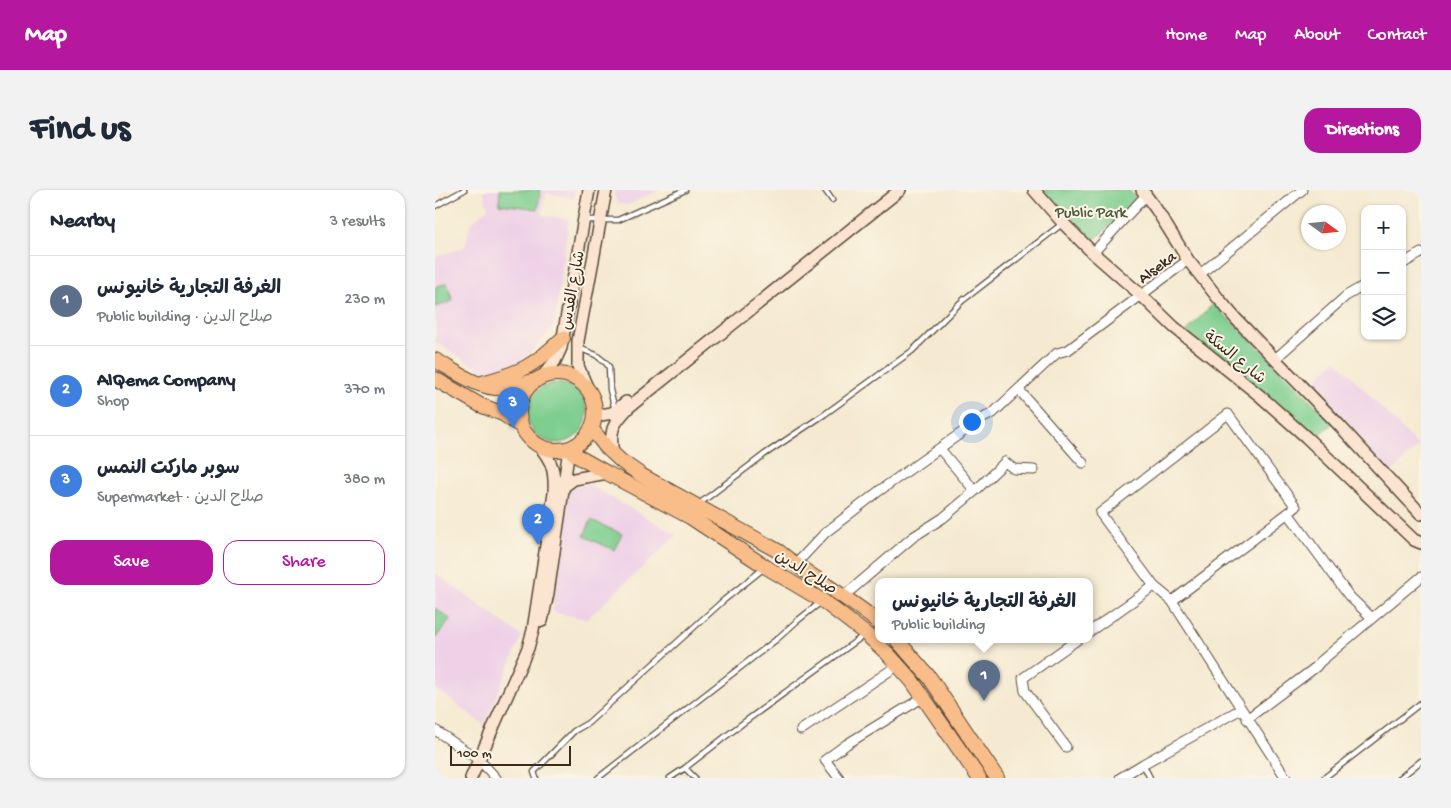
<!DOCTYPE html>
<html lang="en">
<head>
<meta charset="utf-8">
<style>
	:root { --surface:#fff; --page:#f2f2f3; --text:#1f2937; --muted:#747a83; --line:#e0e1e3; --accent:#b5179e }
	body { margin:0; font-family:"Gochi Hand","Playpen Sans Arabic",sans-serif; background:var(--page); color:var(--text) }
	.controls { position:absolute; right:15px; top:15px; display:grid; overflow:hidden; border-radius:10px; box-shadow:0 1px 4px #0004 }
	.controls button { width:45px; height:45px; display:grid; place-items:center; padding:0; border:0; border-bottom:1px solid var(--line); background:var(--surface); color:var(--text); font:25px sans-serif }
	.compass { position:absolute; left:866px; top:15px; width:45px; height:45px; border-radius:50%; background:var(--surface); box-shadow:0 1px 4px #0004; rotate:105deg }
	.scale { position:absolute; left:15px; bottom:12px; width:121px; box-sizing:border-box; padding-left:5px; border:2px solid #3b2a1e; border-top:0; font-size:14px; line-height:18px; white-space:nowrap; color:#3b2a1e; -webkit-text-stroke:4px #fcf5e5; paint-order:stroke }
	.you { position:absolute; left:536px; top:231px; width:18px; height:18px; margin:-12px; border:4px solid #fff; border-radius:50%; background:#1a73e8; box-shadow:0 0 0 8px #1a73e833 }
	.badge { display:grid; place-items:center; width:32px; height:32px; border-radius:50%; background:var(--accent); color:#fff; font-size:16px; font-weight:700 }
	.pin { position:absolute; translate:-50% -41px; filter:drop-shadow(0 1px 2px #0008) }
	.pin::after { content:''; position:absolute; top:26px; width:18px; height:15px; background:inherit; clip-path:polygon(0 0,100% 0,50% 100%) }
	.popup { position:absolute; left:440px; top:388px; width:218px; height:65px; box-sizing:border-box; display:grid; place-content:center; border-radius:10px; background:var(--surface); filter:drop-shadow(0 1px 4px #0005); font-size:16px; white-space:nowrap; color:var(--muted) }
	.popup b { font-size:19px; color:var(--text) }
	.popup::after { content:''; position:absolute; left:50%; top:100%; margin-left:-10px; border:10px solid transparent; border-top-color:var(--surface) }
	.list { margin:0; padding:0; list-style:none }
	h2 { display:flex; justify-content:space-between; align-items:center; height:65px; margin:0; padding:0 20px; font-size:21px }
	h2 small { font-size:16px; font-weight:400; color:var(--muted) }
	.list li { display:grid; grid-template-columns:32px 1fr auto; gap:15px; align-items:center; box-sizing:border-box; height:90px; padding:0 20px; border-top:1px solid var(--line) }
	.list b { display:block; font-size:19px; white-space:nowrap }
	.list p { margin:0; font-size:16px; white-space:nowrap; color:var(--muted) }
	.list em { font-size:16px; font-style:normal; color:var(--muted) }
	.actions { display:flex; gap:10px; padding:15px 20px }
	.actions a { flex:1; padding:11px 0; border:1px solid var(--accent); border-radius:15px; text-align:center; font-size:18px; color:var(--accent) }
	.actions .main { background:var(--accent); color:#fff }
	.icon { flex:none; width:28px; height:28px; fill:none; stroke:currentColor; stroke-width:2; stroke-linecap:round; stroke-linejoin:round }
	.map { position:relative; flex:none; width:986px; height:588px; overflow:hidden; border-radius:15px }
	header { display:flex; align-items:center; gap:30px; box-sizing:border-box; height:70px; padding:0 25px; background:var(--accent); color:#fff }
	header strong { font-size:24px }
	nav { display:flex; gap:28px; margin-inline-start:auto; font-size:18px }
	.intro { display:flex; align-items:center; justify-content:space-between; box-sizing:border-box; height:120px; padding:0 30px }
	h1 { margin:0; font-size:35px }
	.button { padding:12px 22px; border-radius:15px; background:var(--accent); color:#fff; font-size:18px; font-weight:700 }
	main { display:flex; gap:30px; padding:0 30px }
	aside { flex:1; background:var(--surface); border-radius:15px; box-shadow:0 1px 4px #0004 }
	.map>svg:first-child { display:block }
</style>
</head>
<body>
<header>
<strong>Map</strong>
<nav><a>Home</a><a>Map</a><a>About</a><a>Contact</a></nav>
</header>
<div class="intro"><h1>Find us</h1><a class="button">Directions</a></div>
<main>
<aside>
<h2>Nearby<small>3 results</small></h2>
<ul class="list">
<li><span class="badge" style="background:#5c6f8a">1</span><div><b>الغرفة التجارية خانيونس</b><p>Public building · صلاح الدين</p></div><em>230 m</em></li>
<li><span class="badge" style="background:#3f7fe0">2</span><div><b>AlQema Company</b><p>Shop</p></div><em>370 m</em></li>
<li><span class="badge" style="background:#3f7fe0">3</span><div><b>سوبر ماركت النمس</b><p>Supermarket · صلاح الدين</p></div><em>380 m</em></li>
</ul>
<div class="actions"><a class="main">Save</a><a>Share</a></div>
</aside>
<div class="map">
<svg width="986" height="588" viewBox="0 0 986 588">
	<rect width="100%" height="100%" fill="#fcf5e5"/>
	<filter id="ink" filterUnits="userSpaceOnUse"><feTurbulence type="fractalNoise" baseFrequency=".02" numOctaves="2"/><feDisplacementMap in="SourceGraphic" scale="10" xChannelSelector="R" yChannelSelector="G"/><feConvolveMatrix kernelMatrix="1 2 1 2 8 2 1 2 1" color-interpolation-filters="sRGB"/></filter>
	<filter id="wash" filterUnits="userSpaceOnUse"><feTurbulence type="fractalNoise" baseFrequency=".0096" numOctaves="4" result="noise"/><feDisplacementMap in="SourceGraphic" scale="20" xChannelSelector="R" yChannelSelector="G"/><feGaussianBlur stdDeviation="1.12" result="paint"/><feColorMatrix in="noise" values="0 0 0 0 0 0 0 0 0 0 0 0 0 0 0 0 0 1.4 0 .05"/><feComposite in="paint" operator="in"/></filter>
	<g filter="url(#wash)">
		<rect width="100%" height="100%" fill="#f5ead1"/>
		<!-- built -->
		<path fill="#eed0e7" d="M48 0H140L139 8 111 3 106 25 134 29 119 137 98 160 85 171 55 185 0 152V67L30 57 35 34 53 18Z
			M180 0H224L193 15 183 14 179 6Z
			M901 170 983 256 955 284 873 197Z
			M153 294 242 345 152 429 117 422 133 299Z
			M0 383 87 446 49 535 0 498Z"/>
		<!-- green -->
		<path fill="#7dce8f" stroke="#5c7c56" d="M65 0H105L103 19 64 14Z
			M607 0H694L702 10 656 53Z
			M12 93 18 111 0 117V97Z
			M778 114 818 152 898 233 878 251 751 142Z
			M92 223a30 30 0 1 1 60 0a30 30 0 1 1-60 0Z
			M156 330 187 344 179 360 149 346Z
			M0 418 15 429 0 449Z"/>
	</g>
	<g filter="url(#ink)">
		<g fill="none" stroke-linecap="round" stroke-linejoin="round">
			<!-- service casing -->
			<g stroke="#574739" stroke-width="7">
				<path id="service" d="M390 0 397 10
					M0 16 29 0
					M150 30H183L250 0
					M144 158 161 165 171 173 174 177 175 200 180 220
					M264 314 330 264 390 224 477 161 527 111 627 34
					M708 574 715 588
					M250 578 260 588
					M101 588 99 582 139 541 153 533 289 410 328 379
					M163 588 342 449 362 431 386 412
					M235 588 250 578 308 533 428 446
					M889 588 986 513
					M965 588 986 571"/>
			</g>
			<!-- minor casing -->
			<g stroke="#574739" stroke-width="11">
				<path id="minor" d="M658 63 711 5
					M967 74 986 63
					M764 85 867 0
					M840 169 911 106 930 95
					M584 200 648 273
					M505 259 540 301
					M853 323 914 406 937 428
					M360 375 390 343 444 301 546 229 558 223 622 163 633 160 753 70
					M409 406 478 347 508 328 540 301 570 272 579 279 599 280
					M737 411 861 317 793 224 665 323 719 396 737 411 851 588
					M654 442 719 396
					M812 529 881 477 885 472 986 387
					M0 540 44 570
					M366 540 462 476
					M631 557 590 501 588 488 642 450
					M49 575 61 588
					M404 588 390 570 412 554 487 508
					M685 588 708 574 806 519"/>
			</g>
			<!-- secondary casing -->
			<g stroke="#574739" stroke-width="14">
				<path id="secondary" d="M599 0 628 33 658 63 706 105 739 137 824 205 871 247 979 350 986 353
					M707 0 721 19 753 70 783 108 801 129 904 235 986 324
					M107 187 120 171 126 158 154 0
					M155 204 143 176V151L171 0
					M160 226 177 223 191 212
					M178 264C174 239 178 234 194 217L465 0
					M128 297 139 289 172 283
					M107 431 113 403 134 259
					M36 588 93 458 98 440 119 303C120 282 118 272 104 256"/>
			</g>
			<!-- trunk casing -->
			<g stroke="#574739" stroke-width="16">
				<path id="trunk" d="M0 170C22 182 45 201 72 198 81 197 90 193 98 191
					M84 222a38 38 0 1 1 76 0a38 38 0 1 1-76 0Z
					M0 189 45 215 68 224 87 237
					M47 193C85 183 99 176 128 148
					M156 238 171 257 186 271 206 285 343 361C375 387 412 406 444 433
					M134 259 142 266 172 283 255 327 331 377 388 411 431 444 453 464 477 491 544 588
					M462 450 495 488 562 588"/>
			</g>
			<!-- service -->
			<use href="#service" stroke="#fff" stroke-width="4.5"/>
			<!-- minor -->
			<use href="#minor" stroke="#fff" stroke-width="9"/>
			<!-- secondary -->
			<use href="#secondary" stroke="#fce5d0" stroke-width="11"/>
			<!-- trunk -->
			<use href="#trunk" stroke="#f8bd89" stroke-width="14"/>
		</g>
	</g>
	<g text-anchor="middle" stroke-width="4" stroke-linejoin="round" paint-order="stroke">
		<!-- park labels -->
		<g font-size="16" fill="#4f5b40" stroke="#fcf5e5">
			<text x="656" y="27">Public Park</text>
		</g>
		<!-- street labels -->
		<g font-size="16" fill="#3b2a1e" stroke="#fcf5e5">
			<text transform="translate(721 76) rotate(-37)" y="6">Alseka</text>
			<text transform="translate(136 100) rotate(-80)" y="6">شارع القدس</text>
			<text transform="translate(801 166) rotate(39)" y="6">شارع السكة</text>
			<text transform="translate(372 381) rotate(32)" y="6">صلاح الدين</text>
		</g>
	</g>
</svg>
<div class="controls">
<button>+</button>
<button>−</button>
<button><svg class="icon" aria-label="layers" viewBox="0 0 24 24"><path d="M12 4l9 5-9 5-9-5zM3 14l9 5 9-5"/></svg></button>
</div>
<svg class="compass" viewBox="-18 -18 36 36"><path d="M0-13l5 13h-10z" fill="#e53935"/><path d="M0 13l5-13h-10z" fill="#747a83"/></svg>
<div class="scale">100 m</div>
<div class="you"></div>
<div class="pin badge" style="left:549px;top:511px;background:#5c6f8a">1</div>
<div class="popup"><b>الغرفة التجارية خانيونس</b>Public building</div>
<div class="pin badge" style="left:103px;top:355px;background:#3f7fe0">2</div>
<div class="pin badge" style="left:78px;top:238px;background:#3f7fe0">3</div>
</div>
</main>
</body>
</html>
